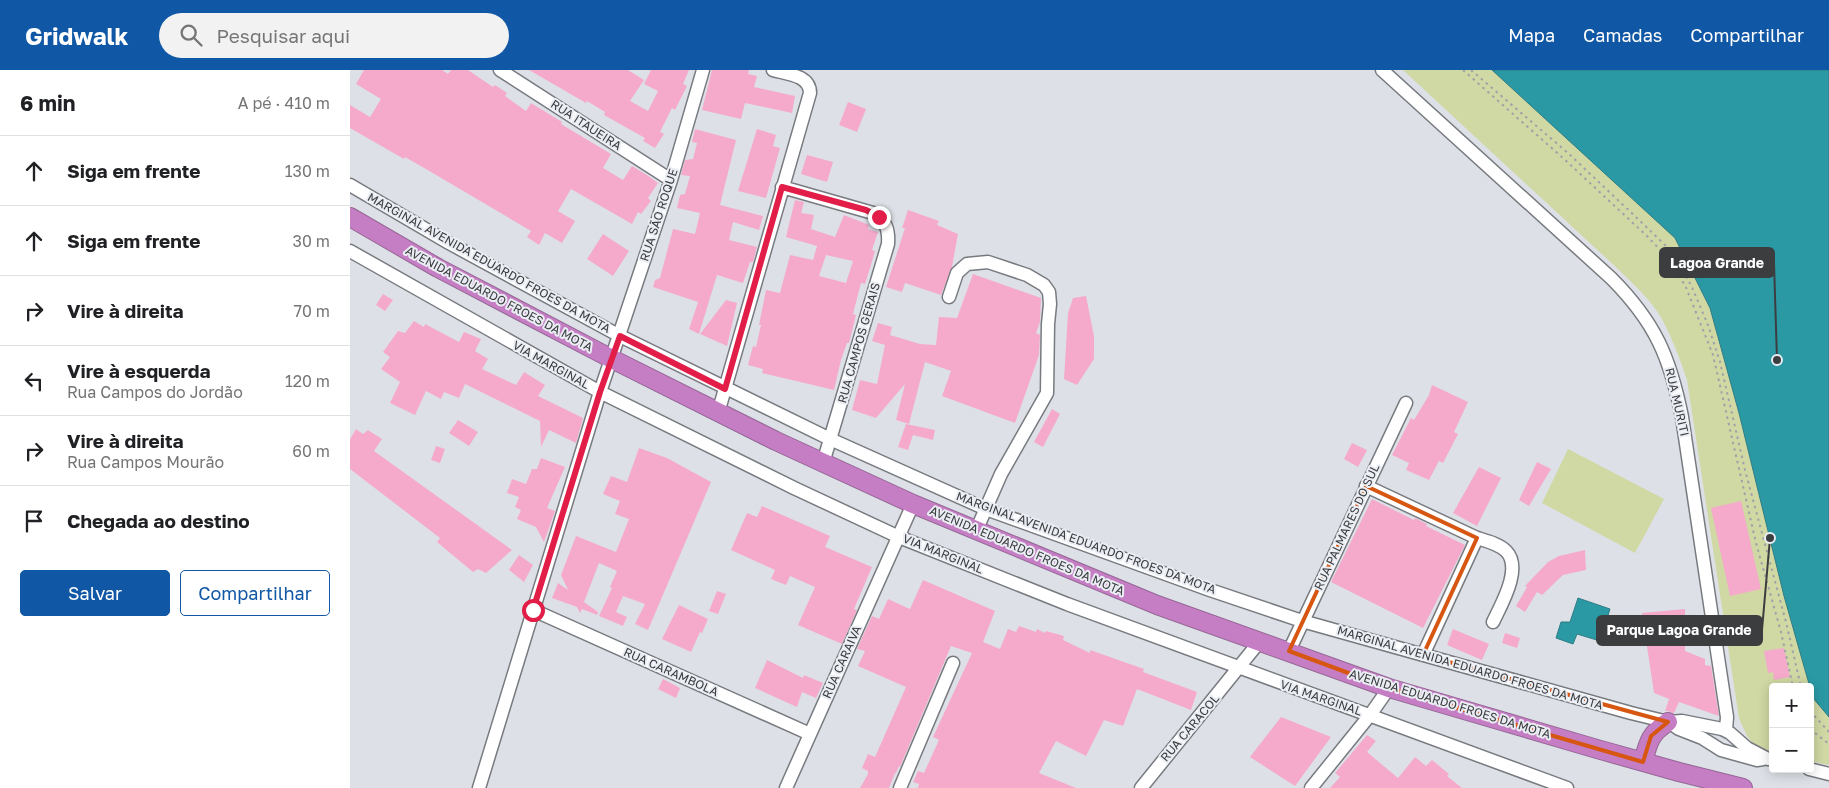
<!DOCTYPE html>
<html lang="pt">
<head>
<meta charset="utf-8">
<style>
	:root { --surface:#fff; --page:#f2f2f2; --text:#202124; --muted:#757577; --line:#e0e0e0; --accent:#1057a6 }
	body { margin:0; font-family:"Golos Text",sans-serif; background:var(--page); color:var(--text) }
	.controls { position:absolute; right:15px; bottom:15px; display:grid; overflow:hidden; border-radius:5px; box-shadow:0 2px 12px #0003 }
	.controls button { width:45px; height:45px; display:grid; place-items:center; padding:0; border:0; border-bottom:1px solid var(--line); background:var(--surface); color:var(--text); font:25px sans-serif }
	.stop { position:absolute; width:15px; height:15px; margin:-11px; border:4px solid #e11d48; border-radius:50%; background:#fff }
	.stop.end { background:#e11d48; border-color:#fff; box-shadow:0 1px 5px #0008 }
	.list { margin:0; padding:0; list-style:none }
	h2 { display:flex; justify-content:space-between; align-items:center; height:65px; margin:0; padding:0 20px; font-size:21px }
	h2 small { font-size:16px; font-weight:400; color:var(--muted) }
	.list li { display:grid; grid-template-columns:32px 1fr auto; gap:15px; align-items:center; box-sizing:border-box; height:70px; padding:0 20px; border-top:1px solid var(--line) }
	.list b { display:block; font-size:19px; white-space:nowrap }
	.list p { margin:0; font-size:16px; white-space:nowrap; color:var(--muted) }
	.list em { font-size:16px; font-style:normal; color:var(--muted) }
	.actions { display:flex; gap:10px; padding:15px 20px }
	.actions a { flex:1; padding:11px 0; border:1px solid var(--accent); border-radius:5px; text-align:center; font-size:18px; color:var(--accent) }
	.actions .main { background:var(--accent); color:#fff }
	.icon { flex:none; width:28px; height:28px; fill:none; stroke:currentColor; stroke-width:2; stroke-linecap:round; stroke-linejoin:round }
	.map { position:relative; flex:none; width:1479px; height:718px; overflow:hidden }
	header { display:flex; align-items:center; gap:30px; box-sizing:border-box; height:70px; padding:0 25px; background:var(--accent); color:#fff }
	header strong { font-size:24px }
	nav { display:flex; gap:28px; margin-inline-start:auto; font-size:18px }
	.search { width:350px; height:45px; background:var(--page); display:flex; align-items:center; gap:12px; box-sizing:border-box; padding:0 18px; border-radius:28px; color:var(--muted); font-size:19px }
	main { display:flex }
	aside { flex:1; background:var(--surface) }
	.map>svg:first-child { display:block }
</style>
</head>
<body>
<header>
<strong>Gridwalk</strong>
<div class="search"><svg class="icon" aria-label="search" viewBox="0 0 24 24"><circle cx="10" cy="10" r="6"/><path d="M15 15l6 6"/></svg>Pesquisar aqui</div>
<nav><a>Mapa</a><a>Camadas</a><a>Compartilhar</a></nav>
</header>
<main>
<aside>
<h2>6 min<small>A pé · 410 m</small></h2>
<ul class="list">
<li><svg class="icon" aria-label="ahead" viewBox="0 0 24 24"><path d="M12 20V5M6 11l6-6 6 6"/></svg><div><b>Siga em frente</b></div><em>130 m</em></li>
<li><svg class="icon" aria-label="ahead" viewBox="0 0 24 24"><path d="M12 20V5M6 11l6-6 6 6"/></svg><div><b>Siga em frente</b></div><em>30 m</em></li>
<li><svg class="icon" aria-label="right" viewBox="0 0 24 24"><path d="M7 20v-9h11M14 6l5 5-5 5"/></svg><div><b>Vire à direita</b></div><em>70 m</em></li>
<li><svg class="icon" aria-label="left" viewBox="0 0 24 24"><path d="M17 20v-9H6M10 6l-5 5 5 5"/></svg><div><b>Vire à esquerda</b><p>Rua Campos do Jordão</p></div><em>120 m</em></li>
<li><svg class="icon" aria-label="right" viewBox="0 0 24 24"><path d="M7 20v-9h11M14 6l5 5-5 5"/></svg><div><b>Vire à direita</b><p>Rua Campos Mourão</p></div><em>60 m</em></li>
<li><svg class="icon" aria-label="arrive" viewBox="0 0 24 24"><path d="M6 21V4h12l-3 4 3 4H6"/></svg><div><b>Chegada ao destino</b></div></li>
</ul>
<div class="actions"><a class="main">Salvar</a><a>Compartilhar</a></div>
</aside>
<div class="map">
<svg width="1479" height="718" viewBox="0 0 1479 718">
	<rect width="100%" height="100%" fill="#dde1e7"/>
	<!-- green -->
	<path fill="#d0d8a4" d="M1053 0H1479V695L1460 691V617H1423V684C1400 676 1398 669 1389 648L1337 310C1330 289 1322 268 1312 249 1301 230 1284 215 1269 200Z
		M1218 379 1314 429 1285 483 1192 433Z"/>
	<!-- water -->
	<path fill="#2a99a4" stroke="#2f7d86" d="M1142 0H1479V647L1463 628 1434 526 1389 343 1360 238 1325 168Z
		M1228 528 1260 539 1250 571 1227 564 1223 574 1206 568 1211 552H1220Z"/>
	<!-- building -->
	<path fill="#f5aacb" fill-rule="evenodd" d="M14 0H92L98 4 101 0H118L143 17 145 15 157 23 155 26 176 41 181 33 212 52 211 54 261 84 253 98 273 110 282 96 297 105 308 113 298 128 301 131 291 144 288 142 282 154 221 119 208 141 225 151 212 173 195 163 189 175 177 167 181 161 81 102 55 87 54 89 0 58V35L20 47 31 29 6 14Z
		M179 0H278L294 10 280 31 298 41 308 21 294 14 301 0H339L333 14 337 16 325 40 322 38 310 62 314 64 305 78 293 71 295 68 254 45 255 42 237 31 236 33Z
		M362 0H399L398 4 407 6 404 17 445 26 442 43 395 33 391 49 352 40Z
		M498 32 516 39 507 62 489 55Z
		M345 59 386 70 370 135 413 146 409 160 383 152 379 170 407 177 403 192H400L393 213 367 205 349 264 339 259 348 232 303 217 305 210 310 208 323 159 345 164 350 143 327 138 330 125 335 124 340 106 331 105 335 90 343 89 347 73 342 72Z
		M407 59 426 65 423 76 430 78 416 128 388 121Z
		M457 85 483 92 477 112 451 104Z
		M445 130 454 132 451 143 464 145 461 159 485 167 494 145 519 155 518 159 528 162 522 180 525 181 521 195 515 214 511 213 503 244 506 245 499 273H497L491 290 484 320 412 303 413 299 398 295 403 276 406 277 411 255H409L416 220 430 223 440 185 463 190 467 176 436 167ZM476 185 503 191 496 213 469 206Z
		M558 140 589 151 587 155 608 164 602 197 591 225 555 213 552 222 536 217 555 158H552Z
		M253 164 279 181 263 206 237 189Z
		M623 204 691 228 690 252 686 263 690 265 689 285 665 353 592 326 601 301 575 292 559 354 546 350 555 314 526 348 502 340 510 310 527 314 535 275 522 271 528 253 542 257 540 265 570 274 586 275 589 247 607 248Z
		M33 224 43 230 35 241 26 235Z
		M736 226 744 266V289L727 315 714 309 718 243 723 228Z
		M376 230 387 233 377 276 350 264Z
		M64 251 74 257 75 254 109 272 114 262 131 269 125 281 138 289 132 299 166 315 174 302 195 315 188 326 233 348 226 373 199 360 191 377 190 351 115 314 109 328 94 322 91 329 76 321 65 345 40 333 50 312 31 299 40 287 33 282 48 261 55 263Z
		M1082 315 1118 332 1104 362 1108 364 1093 393 1089 391 1079 410 1056 400 1059 393 1042 385 1061 348 1064 350 1079 325Z
		M702 339 710 344 693 377 684 372Z
		M108 350 128 362 119 376 99 363Z
		M556 354 585 360 583 370 563 365 558 380 548 377Z
		M6 359 13 364 18 360 32 369 24 381 162 480 136 503 128 499 123 502 87 472 90 468 0 399V369Z
		M1002 373 1017 380 1008 397 994 389Z
		M86 376 95 379 90 393 81 390Z
		M289 378 317 388 361 412 298 560 285 554 295 534 273 526 266 542 277 547 273 556 249 546 262 518 260 517 267 501 249 493 234 532 248 542 247 545 232 539 230 543 227 537 202 528 208 513 218 520 211 505 226 466 266 482 279 449 265 444 270 431 253 424 261 406 277 412Z
		M191 388 215 397 197 438 205 441 194 472 186 457 167 449 171 440 165 437 169 427 157 423 162 409 176 414 182 399H187Z
		M1187 392 1201 399 1179 436 1169 430Z
		M1129 397 1151 408 1127 456 1103 443Z
		M1022 429 1064 450 1065 448 1077 454 1076 456 1115 475 1073 558 981 512Z
		M1391 431 1411 519 1380 526 1361 438Z
		M412 436 480 466 475 477 522 497 504 539 507 540 492 574 448 555 465 517 440 506 436 515 421 509 425 500 381 480 397 443 407 447Z
		M1235 480 1236 500 1213 505 1192 525 1187 522 1175 542 1166 536 1177 517 1175 516 1198 492 1209 486Z
		M169 485 183 495 174 512 159 500Z
		M573 510 645 541 633 572 650 579 658 559 666 562 669 556 686 562 687 559 695 563 696 561 714 566 713 570 740 583V580L794 599 793 602 847 622 841 640 787 619 773 656 754 650 736 686 706 671 689 703 726 718H568L569 714 563 712 568 701 574 703 589 670 583 667 622 583 601 576 550 697 549 696 546 703H545L539 718H510L518 704V701L512 698 518 684 525 687 556 617 508 596 515 581 507 579 522 546 529 549 538 529 560 539Z
		M367 521 376 524 368 544 359 541Z
		M329 535 358 549 352 563 350 562 341 582 312 569Z
		M1335 539V581L1355 589V595L1361 596 1369 646 1329 632 1324 643 1317 641H1315L1319 629 1304 623 1292 543Z
		M1103 559 1139 574 1132 590 1097 575Z
		M1155 563 1170 568 1167 578 1152 573Z
		M1434 578 1440 607 1424 610 1423 602 1418 603 1414 581Z
		M417 590 453 608 454 605 473 613 466 628 452 622 447 637 405 618Z
		M313 609 330 618 326 628 308 619Z
		M931 647 981 667 945 716 900 687Z
		M1017 665 1026 671 1017 682 1048 708 1065 687 1076 696 1082 690 1099 704 1097 706 1112 718H980L990 707 985 703Z"/>
	<g fill="none" stroke-linecap="round" stroke-linejoin="round">
		<!-- minor casing -->
		<g stroke="#777a7f" stroke-width="15">
			<path id="minor" d="M150 0 321 110
				M1032 0 1261 208C1305 252 1320 287 1332 347L1369 594 1377 647 1376 660
				M0 115 99 173 270 266 480 369 636 439 860 520 952 551 1281 643 1318 652 1332 651 1372 659 1380 663 1397 678 1418 689
				M432 117 523 143C536 151 539 159 538 174L473 393
				M0 181 250 322 444 418 549 467 717 534 1217 718
				M599 227 607 203 617 194 638 192 677 205 694 215 699 222 700 234 698 254 697 323 651 404 626 461
				M368 343 460 23C460 5 437 4 423 0
				M1016 416 1127 468C1137 471 1149 474 1156 481 1173 498 1151 535 1143 552
				M183 540 460 664
				M939 581 1056 333
				M1073 585 1127 468
				M1319 652 1329 659 1352 668 1371 680 1407 690 1413 689
				M1459 699 1479 704
				M129 718 250 322 321 110 353 0
				M436 718 563 434
				M550 718 603 593
				M791 718 910 571
				M961 718 1020 645 1039 618"/>
		</g>
		<!-- highway casing -->
		<g stroke="#956795" stroke-width="20">
			<path id="highway" d="M0 147 88 198 262 289 426 371 563 434 807 535 1039 618 1247 679 1329 702 1393 718
				M1293 692C1298 673 1300 663 1318 652"/>
		</g>
		<!-- path -->
		<path stroke="#a0a2a7" stroke-width="2" stroke-dasharray="2.5 4" stroke-linecap="butt" d="M1113 0 1213 88 1298 167 1313 183 1335 215 1363 285 1406 473 1431 562 1443 617
			M1121 0 1218 83 1288 149 1317 177 1341 215 1358 255 1370 292 1395 400 1436 552 1451 617
			M1460 641 1479 662
			M1460 659 1479 674"/>
		<!-- minor -->
		<use href="#minor" stroke="#fff" stroke-width="12"/>
		<!-- highway -->
		<use href="#highway" stroke="#c57dc3" stroke-width="18"/>
	</g>
	<g fill="none" stroke-linecap="round" stroke-linejoin="round">
		<!-- route -->
		<path stroke="#e11d48" stroke-width="6" d="M183 540 250 322 270 266 375 319 432 117 516 140 529 147"/>
	</g>
	<!-- marked area -->
	<path fill="none" stroke="#d75611" stroke-width="4" stroke-linejoin="round" d="M1016 416 1127 468 1073 585 1318 652 1301 666 1293 692 1039 618 939 581Z"/>
	<g text-anchor="middle" stroke-width="4" stroke-linejoin="round" paint-order="stroke">
		<!-- street labels -->
		<g font-size="12" fill="#3c3d3f" stroke="#eaeef4">
			<text transform="translate(236 55) rotate(33)" y="4">RUA ITAUEIRA</text>
			<text transform="translate(309 145) rotate(-72)" y="4">RUA SÃO ROQUE</text>
			<text transform="translate(139 193) rotate(29)" y="4">MARGINAL AVENIDA EDUARDO FROES DA MOTA</text>
			<text transform="translate(149 229) rotate(28)" y="4">AVENIDA EDUARDO FROES DA MOTA</text>
			<text transform="translate(509 273) rotate(-74)" y="4">RUA CAMPOS GERAIS</text>
			<text transform="translate(201 295) rotate(29)" y="4">VIA MARGINAL</text>
			<text transform="translate(1327 332) rotate(77)" y="4">RUA MURITI</text>
			<text transform="translate(997 457) rotate(-65)" y="4">RUA PALMARES DO SUL</text>
			<text transform="translate(736 473) rotate(20)" y="4">MARGINAL AVENIDA EDUARDO FROES DA MOTA</text>
			<text transform="translate(677 481) rotate(23)" y="4">AVENIDA EDUARDO FROES DA MOTA</text>
			<text transform="translate(593 484) rotate(22)" y="4">VIA MARGINAL</text>
			<text transform="translate(492 592) rotate(-66)" y="4">RUA CARAIVA</text>
			<text transform="translate(1120 598) rotate(16)" y="4">MARGINAL AVENIDA EDUARDO FROES DA MOTA</text>
			<text transform="translate(321 602) rotate(24)" y="4">RUA CARAMBOLA</text>
			<text transform="translate(971 628) rotate(19)" y="4">VIA MARGINAL</text>
			<text transform="translate(1100 634) rotate(17)" y="4">AVENIDA EDUARDO FROES DA MOTA</text>
			<text transform="translate(840 658) rotate(-50)" y="4">RUA CARACOL</text>
		</g>
	</g>
	<!-- callouts -->
	<path fill="none" stroke="#3c3d3f" stroke-width="2" d="M1427 290L1424 193M1420 468L1412 560"/>
	<g fill="#3c3d3f" stroke="#eaeef4" stroke-width="2">
		<circle cx="1427" cy="290" r="5"/>
		<circle cx="1420" cy="468" r="5"/>
	</g>
	<g fill="#3c3d3f" stroke="#3c3d3f" stroke-width="2">
		<rect x="1310" y="178" width="114" height="29" rx="5"/>
		<rect x="1247" y="546" width="165" height="29" rx="5"/>
	</g>
	<g font-size="14" text-anchor="middle" font-weight="bold" fill="#fff">
		<text x="1367" y="198">Lagoa Grande</text>
		<text x="1329" y="565">Parque Lagoa Grande</text>
	</g>
</svg>
<div class="controls">
<button>+</button>
<button>−</button>
</div>
<div class="stop" style="left:183px;top:540px"></div>
<div class="stop end" style="left:529px;top:147px"></div>
</div>
</main>
</body>
</html>
